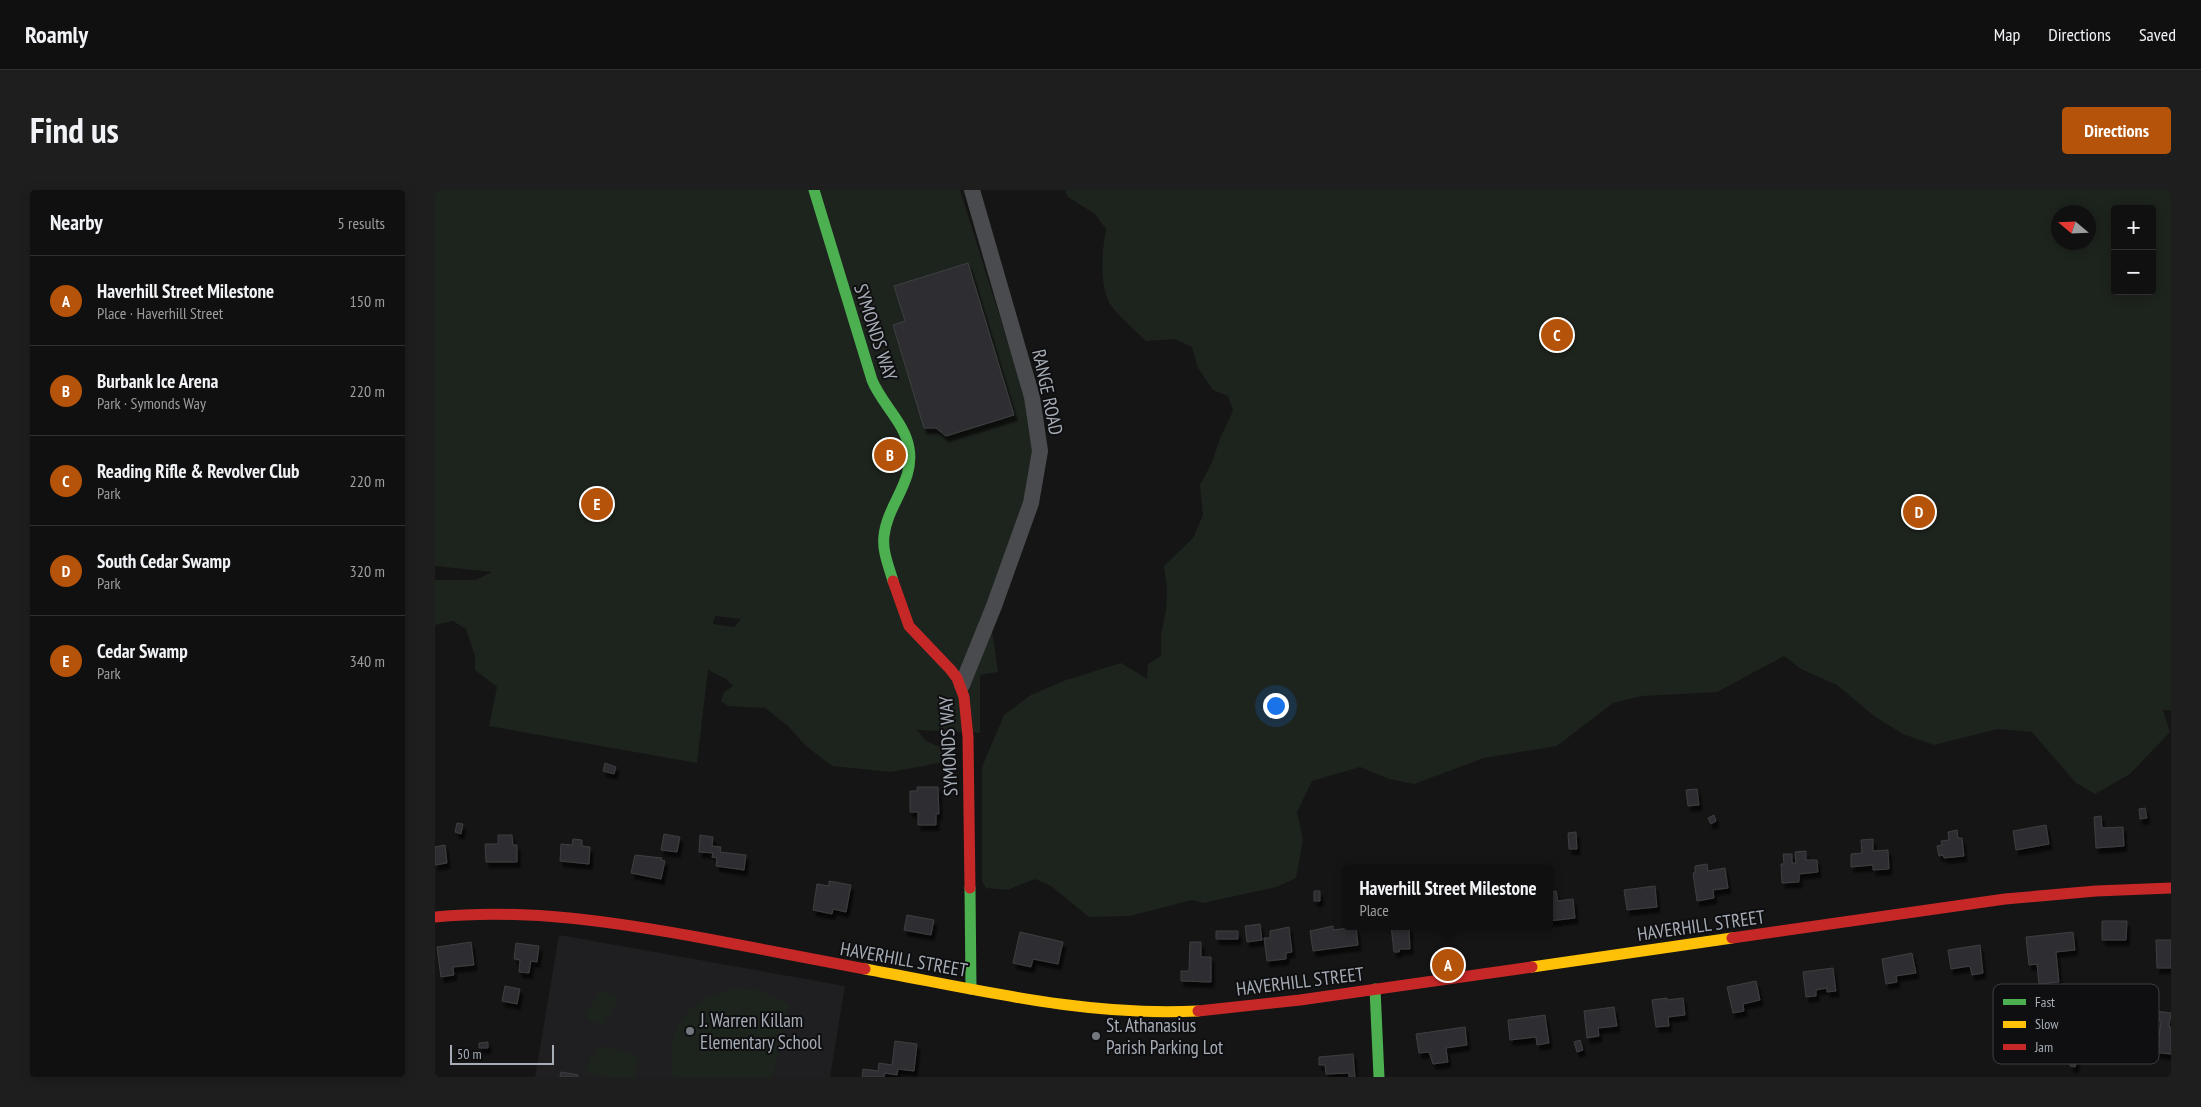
<!DOCTYPE html>
<html lang="en">
<head>
<meta charset="utf-8">
<style>
	:root { --surface:#101010; --page:#1e1e1e; --text:#f1f3f6; --muted:#9c9d9f; --line:#303030; --accent:#b45309 }
	body { margin:0; font-family:"PT Sans Narrow",sans-serif; background:var(--page); color:var(--text) }
	.controls { position:absolute; right:15px; top:15px; display:grid; overflow:hidden; border-radius:5px; box-shadow:0 2px 12px #0003 }
	.controls button { width:45px; height:45px; display:grid; place-items:center; padding:0; border:0; border-bottom:1px solid var(--line); background:var(--surface); color:var(--text); font:25px sans-serif }
	.compass { position:absolute; left:1616px; top:15px; width:45px; height:45px; border-radius:50%; background:var(--surface); box-shadow:0 2px 12px #0003; rotate:289deg }
	.scale { position:absolute; left:15px; bottom:12px; width:104px; box-sizing:border-box; padding-left:5px; border:2px solid #a6adb6; border-top:0; font-size:14px; line-height:18px; white-space:nowrap; color:#a6adb6; -webkit-text-stroke:4px #0f0f11; paint-order:stroke }
	.you { position:absolute; left:840px; top:515px; width:18px; height:18px; margin:-12px; border:4px solid #fff; border-radius:50%; background:#1a73e8; box-shadow:0 0 0 8px #1a73e833 }
	.badge { display:grid; place-items:center; width:32px; height:32px; border-radius:50%; background:var(--accent); color:#fff; font-size:16px; font-weight:700 }
	.pin { position:absolute; translate:-50% -50%; border:2px solid #fff; box-shadow:0 1px 5px #0006 }
	.popup { position:absolute; left:908px; top:675px; width:210px; height:65px; box-sizing:border-box; display:grid; place-content:center; border-radius:5px; background:var(--surface); filter:drop-shadow(0 1px 4px #0005); font-size:16px; white-space:nowrap; color:var(--muted) }
	.popup b { font-size:19px; color:var(--text) }
	.popup::after { content:''; position:absolute; left:50%; top:100%; margin-left:-10px; border:10px solid transparent; border-top-color:var(--surface) }
	.list { margin:0; padding:0; list-style:none }
	h2 { display:flex; justify-content:space-between; align-items:center; height:65px; margin:0; padding:0 20px; font-size:21px }
	h2 small { font-size:16px; font-weight:400; color:var(--muted) }
	.list li { display:grid; grid-template-columns:32px 1fr auto; gap:15px; align-items:center; box-sizing:border-box; height:90px; padding:0 20px; border-top:1px solid var(--line) }
	.list b { display:block; font-size:19px; white-space:nowrap }
	.list p { margin:0; font-size:16px; white-space:nowrap; color:var(--muted) }
	.list em { font-size:16px; font-style:normal; color:var(--muted) }
	.map { position:relative; flex:none; width:1736px; height:887px; overflow:hidden; border-radius:5px }
	header { display:flex; align-items:center; gap:30px; box-sizing:border-box; height:70px; padding:0 25px; background:var(--surface); border-bottom:1px solid var(--line) }
	header strong { font-size:24px }
	nav { display:flex; gap:28px; margin-inline-start:auto; font-size:18px }
	.intro { display:flex; align-items:center; justify-content:space-between; box-sizing:border-box; height:120px; padding:0 30px }
	h1 { margin:0; font-size:35px }
	.button { padding:12px 22px; border-radius:5px; background:var(--accent); color:#fff; font-size:18px; font-weight:700 }
	main { display:flex; gap:30px; padding:0 30px }
	aside { flex:1; background:var(--surface); border-radius:5px; box-shadow:0 2px 12px #0003 }
	.map>svg:first-child { display:block }
</style>
</head>
<body>
<header>
<strong>Roamly</strong>
<nav><a>Map</a><a>Directions</a><a>Saved</a></nav>
</header>
<div class="intro"><h1>Find us</h1><a class="button">Directions</a></div>
<main>
<aside>
<h2>Nearby<small>5 results</small></h2>
<ul class="list">
<li><span class="badge">A</span><div><b>Haverhill Street Milestone</b><p>Place · Haverhill Street</p></div><em>150 m</em></li>
<li><span class="badge">B</span><div><b>Burbank Ice Arena</b><p>Park · Symonds Way</p></div><em>220 m</em></li>
<li><span class="badge">C</span><div><b>Reading Rifle &amp; Revolver Club</b><p>Park</p></div><em>220 m</em></li>
<li><span class="badge">D</span><div><b>South Cedar Swamp</b><p>Park</p></div><em>320 m</em></li>
<li><span class="badge">E</span><div><b>Cedar Swamp</b><p>Park</p></div><em>340 m</em></li>
</ul>
</aside>
<div class="map">
<svg width="1736" height="887" viewBox="0 0 1736 887">
	<defs>
		<filter id="shadow"><feDropShadow dx="3" dy="5.5" stdDeviation="1" flood-color="#0009"/></filter>
	</defs>
	<rect width="100%" height="100%" fill="#151515"/>
	<!-- built -->
	<path fill="#1f1f21" d="M124 745 410 796 395 887H100Z"/>
	<!-- green -->
	<path fill="#1d231d" fill-rule="evenodd" d="M0 0H525L598 233 597 290 554 419 563 482 545 485V543L482 540 491 551 519 563 504 573 456 582 397 576 371 556 353 536 330 518 293 516 286 511 289 502 298 496 291 489 273 480 262 573 54 536 62 497 40 480V466L31 439 18 431 0 435V390H41L57 382 0 376ZM280 426 306 429 299 437 278 434Z
		M630 0H1736V520H1728L1735 542 1695 584 1660 604 1641 593 1597 542 1563 539 1499 555 1468 544 1439 526 1402 495 1366 479 1349 466 1282 502 1207 506 1178 513 1122 556 1049 568 979 594 954 589 925 577 877 591 862 622 868 649 861 688 842 697 768 713 757 710 695 726 654 727 616 696 600 689 572 700 551 698 547 691V577L569 525 596 505 631 490 686 473 712 489 713 474 726 466V445L731 420 732 398 729 376 758 348 768 325 765 295 777 272 786 246 798 221 793 206 778 200 763 178 757 157 740 149 711 151C703 143 678 121 674 112 664 90 667 62 671 39L660 24 633 7ZM1680 19H1717V101H1680ZM1624 22H1654V52H1624Z
		M305 798 326 801 354 814 338 887H238C228 838 256 803 305 798Z
		M166 800 182 807 183 810 169 834 166 835 153 829 150 825Z
		M165 856 198 863 203 868 200 887H171L151 882 156 868H160L161 859Z"/>
	<!-- building -->
	<path fill="#2f2f30" stroke="#3d3f41" filter="url(#shadow)" d="M533 73 579 225 511 246 501 238H489L458 135 470 131 459 96Z
		M170 573 181 577 179 584 168 581Z
		M482 597H503L504 624H501V635H483V622H475V601H482Z
		M1262 599 1264 615 1253 616 1251 600Z
		M1710 618 1712 628 1705 629 1704 619Z
		M1279 625 1281 631 1276 634 1273 628Z
		M1666 626 1667 638 1688 637 1689 656 1661 658 1659 627Z
		M22 633 28 634 26 644 20 642Z
		M1611 635 1614 654 1581 660 1578 641Z
		M1522 640 1523 648H1527L1529 666 1509 668 1508 665 1504 666 1502 656 1507 655 1506 651 1514 650 1513 642Z
		M1141 642 1142 659H1134L1133 643Z
		M229 644 245 647 242 662 226 660Z
		M63 645H77L78 655H82V672H51L50 654H63Z
		M265 645 278 647 277 656 286 657 285 662 311 665 309 680 281 676 282 668 277 667 278 663 264 662Z
		M138 649 147 650V656L155 657 154 674 125 671 126 654 137 655Z
		M1438 649V661L1453 660 1454 679 1438 680V675L1416 677V664L1427 663 1426 650Z
		M10 655 12 673 0 675V657Z
		M1371 661V670H1382L1383 682 1364 684V692L1347 693 1346 674H1349L1348 664H1357V673H1361L1360 662Z
		M200 665 227 668 226 670 230 671 226 689 196 683Z
		M1272 674 1273 681 1290 678 1293 698 1278 700 1279 708 1262 711 1258 683H1260V676Z
		M394 691 416 695 411 722 398 719 397 724 378 720 382 694 394 696Z
		M1220 696 1222 717 1192 720 1189 700Z
		M879 701H885V711H879Z
		M1121 701 1123 711 1138 709 1140 728 1114 731V702Z
		M472 725 499 730 496 745 469 740Z
		M1667 731H1692L1691 750H1667Z
		M825 734 827 750 812 752 810 736Z
		M898 736V740L921 737 923 755 878 761 875 741Z
		M956 736H974L975 759H965L964 762H959Z
		M854 737 857 762 851 763V769L832 771 829 748H835V741Z
		M781 741H803V749H781Z
		M585 742 628 752 623 774 598 769 596 777 578 773Z
		M1638 742 1640 760 1621 762 1624 792 1604 794 1602 774 1594 775 1591 747Z
		M1721 750H1736V778H1722Z
		M36 752 39 775 18 777 19 785 6 787 2 757Z
		M755 752H766V767H776V792L746 791V781H754Z
		M81 753 104 756 102 772 96 771 94 783 84 782 85 770 79 769Z
		M1545 755 1548 783 1537 785 1535 776 1516 779 1513 760Z
		M1477 763 1481 783 1461 786 1462 792 1451 794 1447 769Z
		M1398 778 1401 801 1392 802V798L1381 800V806L1371 807 1368 782Z
		M1321 791 1325 810 1308 814 1309 821 1298 823 1292 797Z
		M70 796 85 799 82 814 67 811Z
		M1232 808V810L1248 808 1250 825 1233 827 1234 836 1221 837 1217 810Z
		M1714 809H1721V816L1713 815Z
		M1179 817 1182 836 1163 838 1164 846 1152 848 1149 821Z
		M1720 821 1736 823 1734 837H1736V864L1704 861 1705 845 1724 847 1726 831 1719 830Z
		M1110 825 1114 853 1102 855 1101 847 1075 850 1073 830Z
		M1030 837 1032 855 1011 858 1013 872 998 874 994 862 984 863 981 844Z
		M1145 850 1148 860 1142 862 1139 852Z
		M460 851 482 854 479 881 463 879 462 885 450 883 449 887H427L428 879 443 881 444 873 457 875Z
		M53 852V858H44V853Z
		M918 864 920 887H914V883L891 884 890 875H884V867Z
		M1636 868 1642 870 1640 877 1635 876Z
		M126 882 143 885V887H125Z"/>
	<g fill="none" stroke-linecap="round" stroke-linejoin="round">
		<!-- street -->
		<path stroke="#494b4e" stroke-width="16" d="M527 495 559 416 596 313 605 261 597 207 537 0"/>
		<!-- fast -->
		<path stroke="#4caf50" stroke-width="11" d="M379 0 437 190C446 213 470 233 474 258 480 291 452 315 449 346 447 361 454 377 458 391
			M535 698 536 799
			M940 799 944 887"/>
		<!-- slow -->
		<path stroke="#ffc107" stroke-width="11" d="M1097 777 1297 748
			M430 779C540 799 651 827 763 821"/>
		<!-- jam -->
		<path stroke="#c62828" stroke-width="11" d="M458 391 474 436 515 479 522 488 529 507 533 547 535 698
			M0 727C93 718 181 732 273 749 325 759 378 769 430 779
			M1297 748 1570 709 1661 701 1736 698
			M763 821 865 810 1097 777"/>
	</g>
	<!-- markers -->
	<g fill="#73787e" stroke="#0f0f11" stroke-width="2">
		<circle cx="255" cy="841" r="5"/>
		<circle cx="661" cy="846" r="5"/>
	</g>
	<g text-anchor="middle" stroke-width="4" stroke-linejoin="round" paint-order="stroke">
		<!-- street labels -->
		<g font-size="19" fill="#a6adb6" stroke="#0f0f11">
			<text transform="translate(441 142) rotate(72)" y="7">SYMONDS WAY</text>
			<text transform="translate(613 202) rotate(78)" y="7">RANGE ROAD</text>
			<text transform="translate(513 556) rotate(-93)" y="7">SYMONDS WAY</text>
			<text transform="translate(1266 735) rotate(-8)" y="7">HAVERHILL STREET</text>
			<text transform="translate(469 769) rotate(10)" y="7">HAVERHILL STREET</text>
			<text transform="translate(865 791) rotate(-7)" y="7">HAVERHILL STREET</text>
		</g>
		<!-- poi labels -->
		<g font-size="19" fill="#a6adb6" stroke="#0f0f11" text-anchor="start">
			<text x="265" y="837">J. Warren Killam<tspan x="265" dy="22">Elementary School</tspan></text>
			<text x="671" y="842">St. Athanasius<tspan x="671" dy="22">Parish Parking Lot</tspan></text>
		</g>
	</g>
	<!-- legend -->
	<rect x="1558" y="794" width="166" height="80" rx="8" fill="#0f0f11" stroke="#3c3e43" stroke-width="1"/>
	<rect x="1568" y="809" width="23" height="6" fill="#4caf50"/>
	<rect x="1568" y="831" width="23" height="7" fill="#ffc107"/>
	<rect x="1568" y="854" width="23" height="6" fill="#c62828"/>
	<g font-size="14" fill="#a6adb6">
		<text x="1600" y="817">Fast</text>
		<text x="1600" y="839">Slow</text>
		<text x="1600" y="862">Jam</text>
	</g>
</svg>
<div class="controls">
<button>+</button>
<button>−</button>
</div>
<svg class="compass" viewBox="-18 -18 36 36"><path d="M0-13l5 13h-10z" fill="#e53935"/><path d="M0 13l5-13h-10z" fill="#9c9d9f"/></svg>
<div class="scale">50 m</div>
<div class="you"></div>
<div class="pin badge" style="left:1013px;top:775px">A</div>
<div class="popup"><b>Haverhill Street Milestone</b>Place</div>
<div class="pin badge" style="left:455px;top:265px">B</div>
<div class="pin badge" style="left:1122px;top:145px">C</div>
<div class="pin badge" style="left:1484px;top:322px">D</div>
<div class="pin badge" style="left:162px;top:314px">E</div>
</div>
</main>
</body>
</html>
